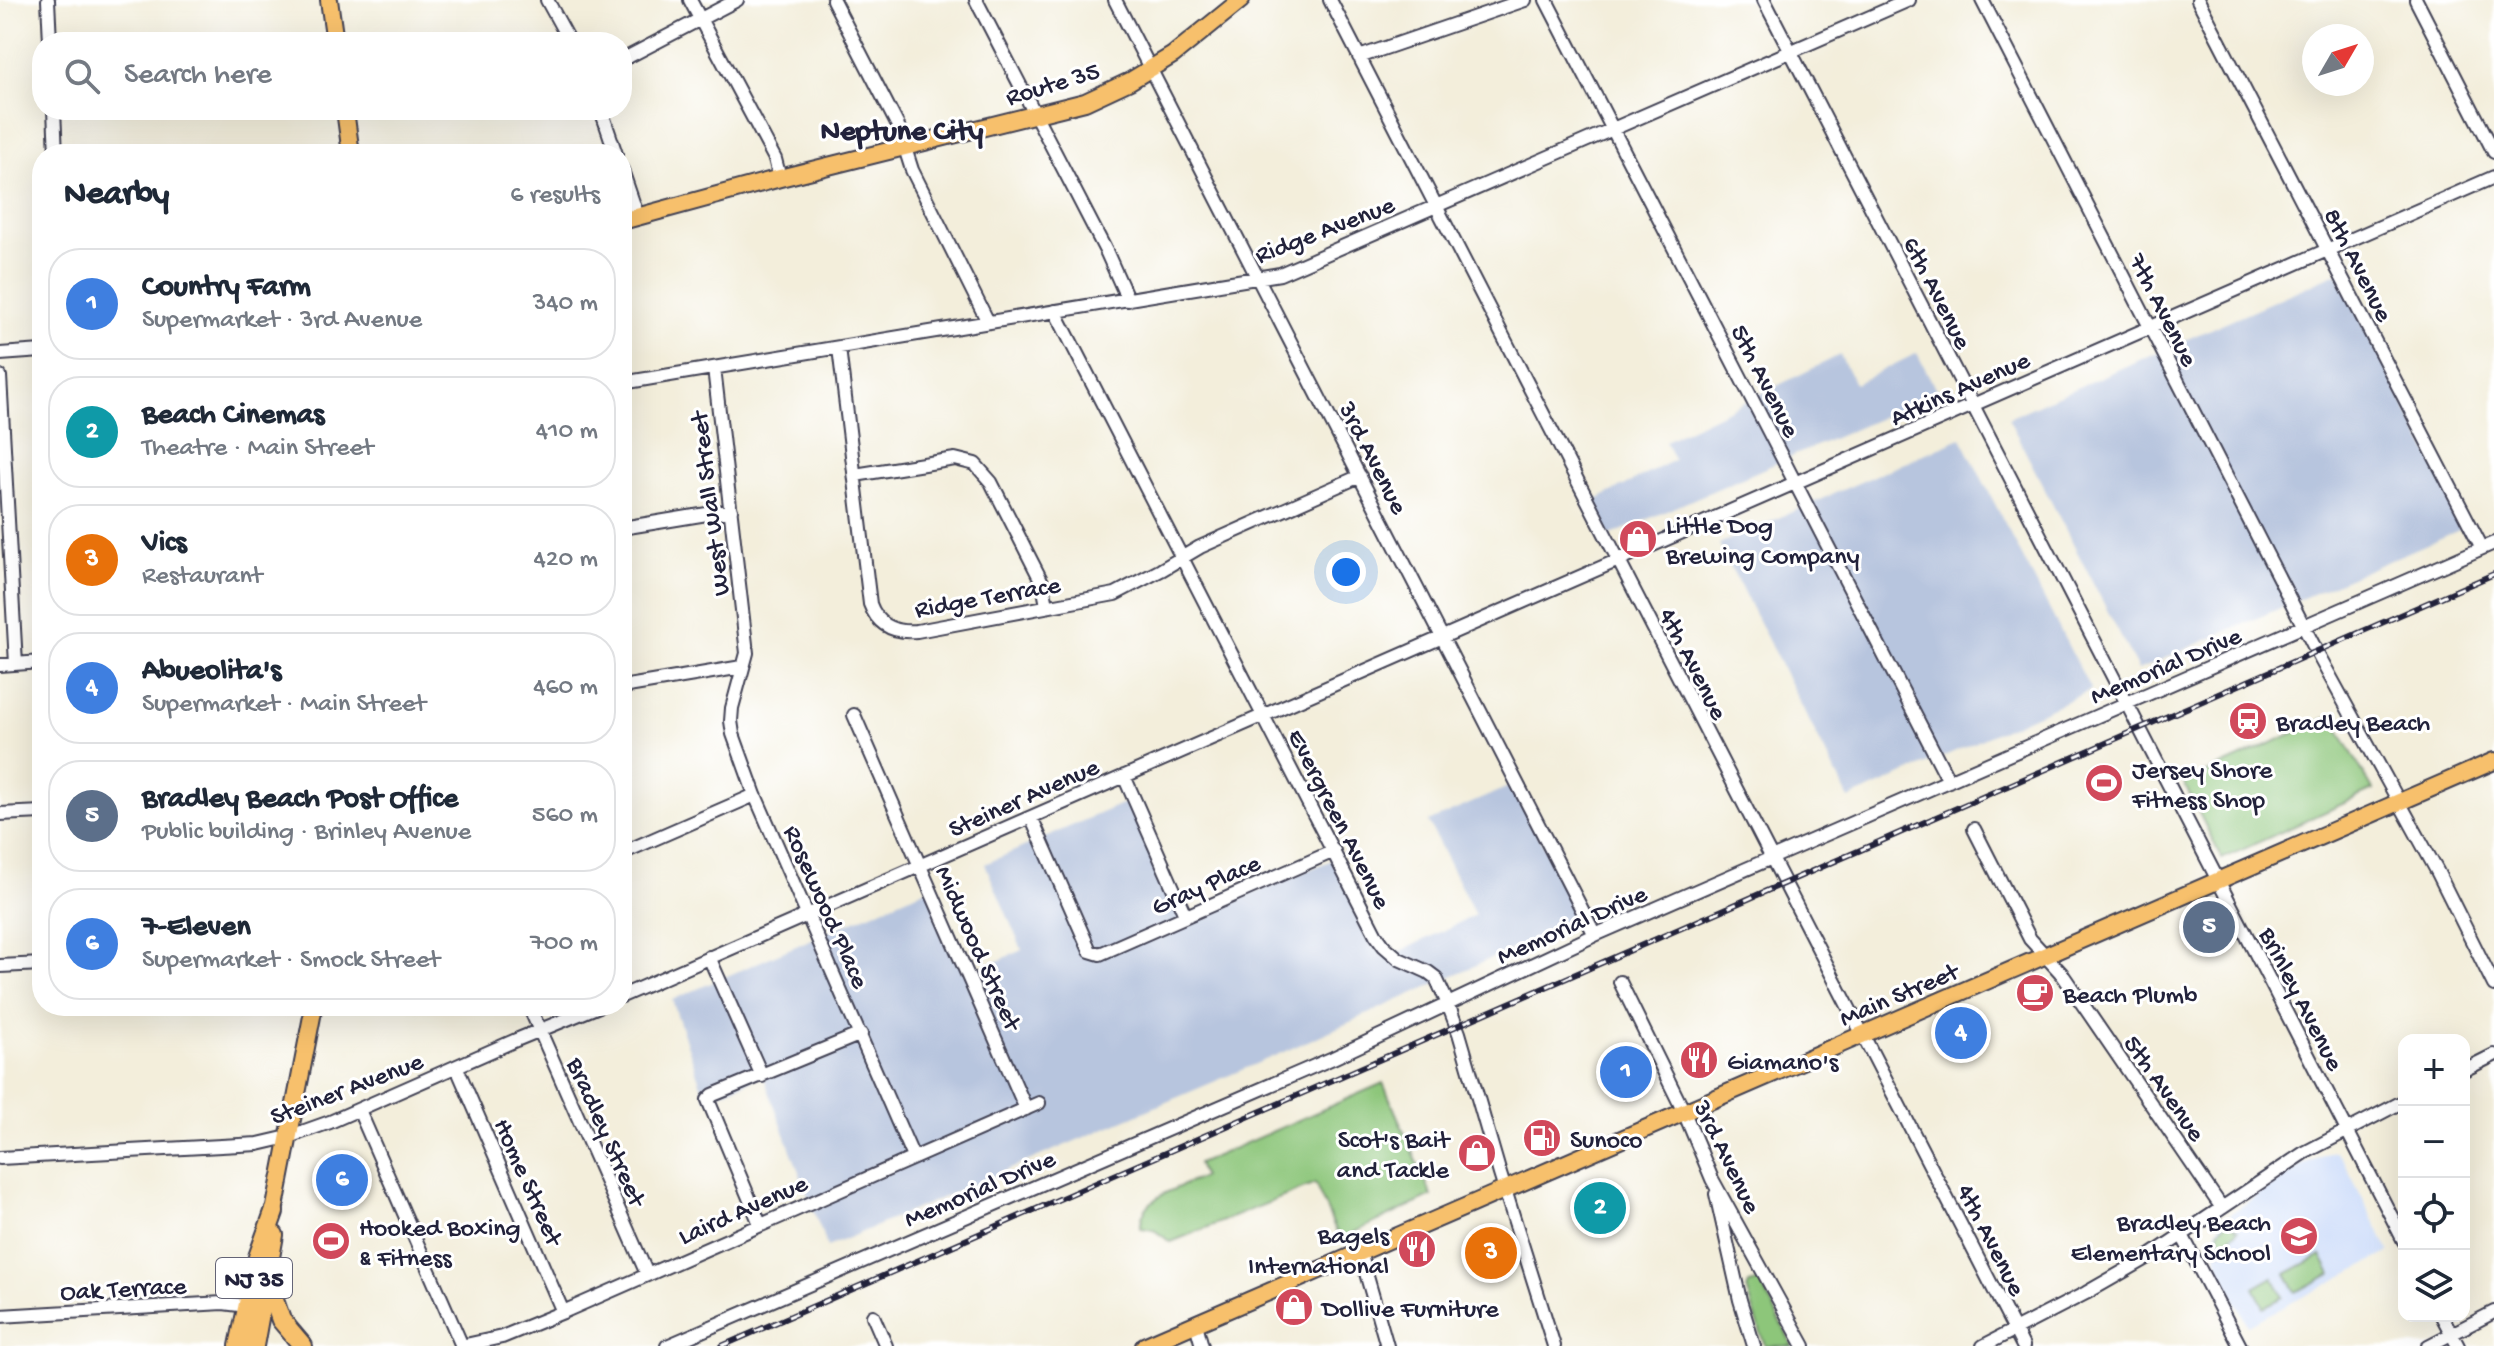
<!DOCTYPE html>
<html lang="en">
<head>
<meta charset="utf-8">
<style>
	:root { --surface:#fff; --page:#f6f6f7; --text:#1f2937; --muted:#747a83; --line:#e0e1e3; --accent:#0b8043 }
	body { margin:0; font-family:"Gochi Hand",sans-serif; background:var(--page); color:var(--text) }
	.controls { position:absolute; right:24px; bottom:24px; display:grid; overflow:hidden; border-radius:16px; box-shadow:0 8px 32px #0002 }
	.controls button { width:72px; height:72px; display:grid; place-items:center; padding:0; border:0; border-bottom:2px solid var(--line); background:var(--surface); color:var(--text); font:40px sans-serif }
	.compass { position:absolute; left:2302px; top:24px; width:72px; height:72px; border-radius:50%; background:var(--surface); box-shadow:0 8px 32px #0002; rotate:51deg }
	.you { position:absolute; left:1346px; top:572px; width:28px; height:28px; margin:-20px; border:6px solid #fff; border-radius:50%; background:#1a73e8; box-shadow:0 0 0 12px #1a73e833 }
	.badge { display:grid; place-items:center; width:52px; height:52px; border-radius:50%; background:var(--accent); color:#fff; font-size:26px; font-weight:700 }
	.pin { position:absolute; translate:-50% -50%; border:4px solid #fff; box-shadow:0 2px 8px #0006 }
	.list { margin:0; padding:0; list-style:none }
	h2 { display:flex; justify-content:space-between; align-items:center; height:104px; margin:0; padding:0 32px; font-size:34px }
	h2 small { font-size:26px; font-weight:400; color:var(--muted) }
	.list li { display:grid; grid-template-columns:52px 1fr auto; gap:24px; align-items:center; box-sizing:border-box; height:112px; margin:0 16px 16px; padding:0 16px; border:2px solid var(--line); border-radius:32px }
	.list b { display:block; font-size:30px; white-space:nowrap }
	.list p { margin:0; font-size:26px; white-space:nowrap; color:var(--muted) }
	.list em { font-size:26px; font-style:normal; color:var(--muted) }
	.icon { flex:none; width:44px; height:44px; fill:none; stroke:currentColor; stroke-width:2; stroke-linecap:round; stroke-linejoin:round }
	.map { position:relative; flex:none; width:2494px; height:1346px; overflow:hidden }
	.search { position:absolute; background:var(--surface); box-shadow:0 8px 32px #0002; left:32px; top:32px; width:600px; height:88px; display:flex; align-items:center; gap:20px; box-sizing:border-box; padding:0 28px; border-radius:32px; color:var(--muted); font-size:30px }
	.panel { position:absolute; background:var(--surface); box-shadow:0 8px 32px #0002; left:32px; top:144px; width:600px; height:872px; border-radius:32px }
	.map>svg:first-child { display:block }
</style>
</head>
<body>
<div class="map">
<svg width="2494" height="1346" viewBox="0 0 2494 1346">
	<rect width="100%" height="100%" fill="#fff"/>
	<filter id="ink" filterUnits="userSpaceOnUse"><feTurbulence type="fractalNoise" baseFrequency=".0125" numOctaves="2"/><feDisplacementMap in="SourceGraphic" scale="16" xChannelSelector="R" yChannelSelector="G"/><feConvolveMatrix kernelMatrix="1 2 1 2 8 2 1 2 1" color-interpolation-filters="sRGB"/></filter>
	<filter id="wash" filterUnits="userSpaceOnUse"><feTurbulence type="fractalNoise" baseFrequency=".006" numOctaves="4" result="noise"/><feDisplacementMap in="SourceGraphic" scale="32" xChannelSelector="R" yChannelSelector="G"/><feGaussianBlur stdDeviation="1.8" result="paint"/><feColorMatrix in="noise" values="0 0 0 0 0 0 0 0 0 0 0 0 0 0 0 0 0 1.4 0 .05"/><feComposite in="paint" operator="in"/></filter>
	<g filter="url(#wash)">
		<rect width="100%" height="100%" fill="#f3eedb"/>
		<!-- built -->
		<path fill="#cbdbf9" d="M2333 1152H2336L2342 1158 2390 1252 2248 1325 2220 1270 2215 1242 2217 1229 2224 1218 2302 1165Z"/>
		<!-- industrial -->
		<path fill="#b7c5de" d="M2337 273 2466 527 2138 670 2008 418Z
			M1917 353 1938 393 1602 539 1585 506 1674 460 1665 441 1840 355 1855 384Z
			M1961 438 2091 690 1849 799 1719 544Z
			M1513 785 1581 918 1279 1054 827 1247 763 1075 706 1100 672 1000 929 888 967 975 1022 950 985 864 1135 798 1185 922 1332 860 1391 956 1475 915 1428 822Z"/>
		<!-- green -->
		<path fill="#8dc67a" stroke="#58745a" stroke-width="2" d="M2331 716 2373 790 2222 859 2184 783Z
			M1383 1083 1432 1196 1340 1239 1315 1184 1171 1242 1154 1230 1141 1228C1139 1196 1179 1188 1203 1177L1198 1164Z
			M2228 1221 2238 1230 2229 1238 2231 1245 2220 1251 2219 1230Z
			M2321 1255 2331 1274 2296 1292 2286 1274Z
			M2273 1277 2283 1297 2264 1307 2254 1288Z
			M1757 1282 1761 1284 1793 1346H1765L1747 1289 1749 1284Z"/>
	</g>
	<g filter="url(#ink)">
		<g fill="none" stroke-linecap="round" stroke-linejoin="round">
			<!-- minor casing -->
			<g stroke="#414153" stroke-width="16">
				<path id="minor" d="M48 0 50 42
					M547 0 570 42
					M690 0 775 159 780 178
					M833 0 898 126 912 170 988 322
					M976 0 1107 253 1128 300
					M1115 0 1595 935
					M1330 0 2023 1346
					M1546 0 1949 781
					M1764 0 2404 1241
					M1982 0 2320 658 2437 871 2494 985
					M2198 0 2482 548
					M2416 0 2494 152
					M1359 57 1525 0
					M622 60 737 0
					M54 110 56 154
					M601 110 616 154
					M622 170 638 217
					M1055 311 1376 935 1384 946 1399 959 1428 972 1436 978 1448 1004 1459 1033 1500 1174 1554 1346
					M839 348 870 604C878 626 895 633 917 631L1115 594 1161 570 1200 547 1360 476
					M0 354 42 351
					M714 368 747 653 732 708 731 721 733 734 755 795 913 1157
					M0 376 16 664
					M622 383 1280 274 1909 0
					M855 475 955 459 975 464 991 482 1043 584 1047 606
					M622 528 731 510
					M0 665 42 662
					M622 687 742 667
					M854 715 1026 1109
					M1124 776 1185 915
					M0 814 42 812
					M1031 817 1090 951 1100 954 1334 851
					M1974 829 2030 939 2062 974 2222 1208
					M622 853 755 795
					M709 957 762 1076
					M0 966 42 964
					M1620 982 1684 1112 1712 1179 1804 1346
					M622 996 2494 177
					M529 1006 647 1274
					M457 1068 563 1312
					M2464 1070 2494 1055
					M359 1110 462 1346
					M0 1158 258 1144 288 1137 330 1122 516 1040 599 1006
					M1716 1194 1740 1300 1754 1346
					M760 1224 708 1100 713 1095 861 1034
					M2182 1235 2240 1346
					M1360 1252 1387 1346
					M0 1316 223 1303 247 1306
					M873 1316 886 1346
					M2442 1316 2458 1346
					M1196 1324 1202 1346
					M461 1346 502 1337 563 1312 1039 1103
					M667 1346 1333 1058 1595 935 2494 543
					M1983 1346 2086 1293 2147 1258 2304 1153 2404 1101
					M2428 1346 2494 1312"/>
			</g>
			<!-- major casing -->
			<g stroke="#414153" stroke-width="20">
				<path id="major" d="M329 0 335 42
					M345 110 351 154
					M622 221 780 178 1085 102 1130 81 1173 55 1241 0
					M274 1212 314 1006
					M1144 1346 2494 761"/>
			</g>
			<!-- highway casing -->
			<g stroke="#414153" stroke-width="22">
				<path id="highway" d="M268 1283 281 1320 303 1346
					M239 1346 258 1257 274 1212
					M254 1346 274 1235"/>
			</g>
			<!-- minor -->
			<use href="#minor" stroke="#fff" stroke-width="12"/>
			<!-- major -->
			<use href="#major" stroke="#f7c06c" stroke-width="16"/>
			<!-- highway -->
			<use href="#highway" stroke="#f7c06c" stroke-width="18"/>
			<!-- rail casing -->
			<g stroke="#22223b" stroke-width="6">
				<path id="rail" d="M722 1346 2494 574"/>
			</g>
			<!-- rail -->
			<use href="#rail" stroke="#fff" stroke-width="3" stroke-dasharray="9" stroke-linecap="butt"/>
		</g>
	</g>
	<!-- icons -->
	<defs>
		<g id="shop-disc" transform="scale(2)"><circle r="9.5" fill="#d1495b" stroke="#fff"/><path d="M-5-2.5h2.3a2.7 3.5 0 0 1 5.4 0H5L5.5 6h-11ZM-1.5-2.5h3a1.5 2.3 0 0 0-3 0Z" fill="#fff"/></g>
		<g id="station-disc" transform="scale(2)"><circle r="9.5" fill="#d1495b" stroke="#fff"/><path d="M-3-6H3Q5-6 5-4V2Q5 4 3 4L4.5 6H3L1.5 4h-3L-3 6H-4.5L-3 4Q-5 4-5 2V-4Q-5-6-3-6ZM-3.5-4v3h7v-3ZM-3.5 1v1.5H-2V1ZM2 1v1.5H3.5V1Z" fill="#fff"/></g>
		<g id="stadium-disc" transform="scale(2)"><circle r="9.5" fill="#d1495b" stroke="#fff"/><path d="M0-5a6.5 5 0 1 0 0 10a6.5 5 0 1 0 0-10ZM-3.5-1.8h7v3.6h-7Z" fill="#fff"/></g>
		<g id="cafe-disc" transform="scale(2)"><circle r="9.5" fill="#d1495b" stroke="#fff"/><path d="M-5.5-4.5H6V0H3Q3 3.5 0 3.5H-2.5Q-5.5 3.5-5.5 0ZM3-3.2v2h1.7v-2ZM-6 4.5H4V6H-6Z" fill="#fff"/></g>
		<g id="restaurant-disc" transform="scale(2)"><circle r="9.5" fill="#d1495b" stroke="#fff"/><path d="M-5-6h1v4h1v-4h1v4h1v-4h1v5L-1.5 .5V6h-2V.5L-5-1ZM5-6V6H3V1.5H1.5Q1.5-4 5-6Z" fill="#fff"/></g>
		<g id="fuel-disc" transform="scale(2)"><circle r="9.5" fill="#d1495b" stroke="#fff"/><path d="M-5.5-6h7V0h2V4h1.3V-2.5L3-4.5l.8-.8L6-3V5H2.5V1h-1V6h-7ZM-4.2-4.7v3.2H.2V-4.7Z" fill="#fff"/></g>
		<g id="school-disc" transform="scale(2)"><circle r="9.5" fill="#d1495b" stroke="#fff"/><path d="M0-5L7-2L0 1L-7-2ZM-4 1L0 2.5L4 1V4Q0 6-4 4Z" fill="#fff"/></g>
	</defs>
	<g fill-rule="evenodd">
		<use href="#shop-disc" x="1638" y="539"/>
		<use href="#station-disc" x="2248" y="721"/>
		<use href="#stadium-disc" x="2104" y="783"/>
		<use href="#cafe-disc" x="2035" y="993"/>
		<use href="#restaurant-disc" x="1699" y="1060"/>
		<use href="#fuel-disc" x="1542" y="1138"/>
		<use href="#shop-disc" x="1477" y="1153"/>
		<use href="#school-disc" x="2299" y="1236"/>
		<use href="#stadium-disc" x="331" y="1241"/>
		<use href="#restaurant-disc" x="1417" y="1249"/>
		<use href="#shop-disc" x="1294" y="1307"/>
	</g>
	<g text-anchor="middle" stroke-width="6" stroke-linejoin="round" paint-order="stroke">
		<!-- shield labels -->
		<rect fill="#fff" stroke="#646476" stroke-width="2" x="216" y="1258" width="76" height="40" rx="6"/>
		<g font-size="24" font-weight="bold" fill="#22223b">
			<text x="254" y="1286">NJ 35</text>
		</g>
		<!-- street labels -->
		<g font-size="26" fill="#22223b" stroke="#fff">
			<text transform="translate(1052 82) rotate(-17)" y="9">Route 35</text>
			<text transform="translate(1324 228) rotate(-21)" y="9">Ridge Avenue</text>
			<text transform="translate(2360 264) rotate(63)" y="9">8th Avenue</text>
			<text transform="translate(1939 292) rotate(63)" y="9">6th Avenue</text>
			<text transform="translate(2165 309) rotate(63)" y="9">7th Avenue</text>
			<text transform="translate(1767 380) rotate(63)" y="9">5th Avenue</text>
			<text transform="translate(1959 387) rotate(-24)" y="9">Atkins Avenue</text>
			<text transform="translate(1375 457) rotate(63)" y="9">3rd Avenue</text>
			<text transform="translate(708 504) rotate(-97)" y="9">West Wall Street</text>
			<text transform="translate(987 595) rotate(-10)" y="9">Ridge Terrace</text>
			<text transform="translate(1695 663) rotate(63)" y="9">4th Avenue</text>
			<text transform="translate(2165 664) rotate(-23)" y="9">Memorial Drive</text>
			<text transform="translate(1023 796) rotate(-24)" y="9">Steiner Avenue</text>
			<text transform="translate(1341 818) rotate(63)" y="9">Evergreen Avenue</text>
			<text transform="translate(1205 883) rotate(-24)" y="9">Gray Place</text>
			<text transform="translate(828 906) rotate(66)" y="9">Rosewood Place</text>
			<text transform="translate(1571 923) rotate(-24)" y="9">Memorial Drive</text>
			<text transform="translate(980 947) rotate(66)" y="9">Midwood Street</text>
			<text transform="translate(1898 993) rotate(-23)" y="9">Main Street</text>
			<text transform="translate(2303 998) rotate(63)" y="9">Brinley Avenue</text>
			<text transform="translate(346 1087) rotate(-21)" y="9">Steiner Avenue</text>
			<text transform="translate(2166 1087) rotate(55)" y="9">5th Avenue</text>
			<text transform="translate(608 1131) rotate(66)" y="9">Bradley Street</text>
			<text transform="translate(1729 1156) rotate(64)" y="9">3rd Avenue</text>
			<text transform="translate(530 1181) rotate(66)" y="9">Home Street</text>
			<text transform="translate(979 1187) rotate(-23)" y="9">Memorial Drive</text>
			<text transform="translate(742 1208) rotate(-24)" y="9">Laird Avenue</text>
			<text transform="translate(1993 1239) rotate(63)" y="9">4th Avenue</text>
			<text transform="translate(123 1287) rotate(-3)" y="9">Oak Terrace</text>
		</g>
		<!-- poi labels -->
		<g font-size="26" fill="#22223b" stroke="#fff" text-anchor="start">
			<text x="1666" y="533">Little Dog<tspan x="1666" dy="30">Brewing Company</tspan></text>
			<text x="2276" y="730">Bradley Beach</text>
			<text x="2132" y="777">Jersey Shore<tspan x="2132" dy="30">Fitness Shop</tspan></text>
			<text x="2063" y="1002">Beach Plumb</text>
			<text x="1727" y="1069">Giamano's</text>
			<text x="1449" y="1147" text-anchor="end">Scot's Bait<tspan x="1449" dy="30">and Tackle</tspan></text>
			<text x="1570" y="1147">Sunoco</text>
			<text x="2271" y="1230" text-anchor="end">Bradley Beach<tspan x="2271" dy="30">Elementary School</tspan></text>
			<text x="359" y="1235">Hooked Boxing<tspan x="359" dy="30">&amp; Fitness</tspan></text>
			<text x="1389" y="1243" text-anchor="end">Bagels<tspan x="1389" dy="30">International</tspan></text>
			<text x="1322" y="1316">Dollive Furniture</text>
		</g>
		<!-- quarter labels -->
		<g font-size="30" font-weight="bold" fill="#22223b" stroke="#fff">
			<text x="902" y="139">Neptune City</text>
		</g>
	</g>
</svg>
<div class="controls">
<button>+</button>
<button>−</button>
<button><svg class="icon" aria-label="locate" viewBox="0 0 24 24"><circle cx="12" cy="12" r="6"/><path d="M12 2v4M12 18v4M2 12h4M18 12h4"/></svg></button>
<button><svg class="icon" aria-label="layers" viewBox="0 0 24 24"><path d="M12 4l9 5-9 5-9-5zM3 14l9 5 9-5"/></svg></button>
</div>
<svg class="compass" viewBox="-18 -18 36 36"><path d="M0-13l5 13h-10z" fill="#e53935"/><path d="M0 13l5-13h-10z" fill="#747a83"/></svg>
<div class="you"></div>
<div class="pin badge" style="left:1626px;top:1072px;background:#3f7fe0">1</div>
<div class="pin badge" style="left:1600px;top:1208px;background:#0f9aa8">2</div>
<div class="pin badge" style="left:1491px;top:1253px;background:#e8710a">3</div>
<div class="pin badge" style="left:1961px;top:1033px;background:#3f7fe0">4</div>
<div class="pin badge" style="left:2209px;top:927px;background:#5c6f8a">5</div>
<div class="pin badge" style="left:342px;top:1180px;background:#3f7fe0">6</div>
<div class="search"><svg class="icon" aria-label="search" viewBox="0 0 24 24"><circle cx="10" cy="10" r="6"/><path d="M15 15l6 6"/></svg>Search here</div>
<section class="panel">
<h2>Nearby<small>6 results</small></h2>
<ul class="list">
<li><span class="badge" style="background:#3f7fe0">1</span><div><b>Country Farm</b><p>Supermarket · 3rd Avenue</p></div><em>340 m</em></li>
<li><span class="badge" style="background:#0f9aa8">2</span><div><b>Beach Cinemas</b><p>Theatre · Main Street</p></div><em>410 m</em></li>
<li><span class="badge" style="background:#e8710a">3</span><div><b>Vics</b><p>Restaurant</p></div><em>420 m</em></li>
<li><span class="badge" style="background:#3f7fe0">4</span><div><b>Abueolita's</b><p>Supermarket · Main Street</p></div><em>460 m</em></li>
<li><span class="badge" style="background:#5c6f8a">5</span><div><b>Bradley Beach Post Office</b><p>Public building · Brinley Avenue</p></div><em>560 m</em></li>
<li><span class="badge" style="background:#3f7fe0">6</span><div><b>7-Eleven</b><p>Supermarket · Smock Street</p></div><em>700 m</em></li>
</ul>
</section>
</div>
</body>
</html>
